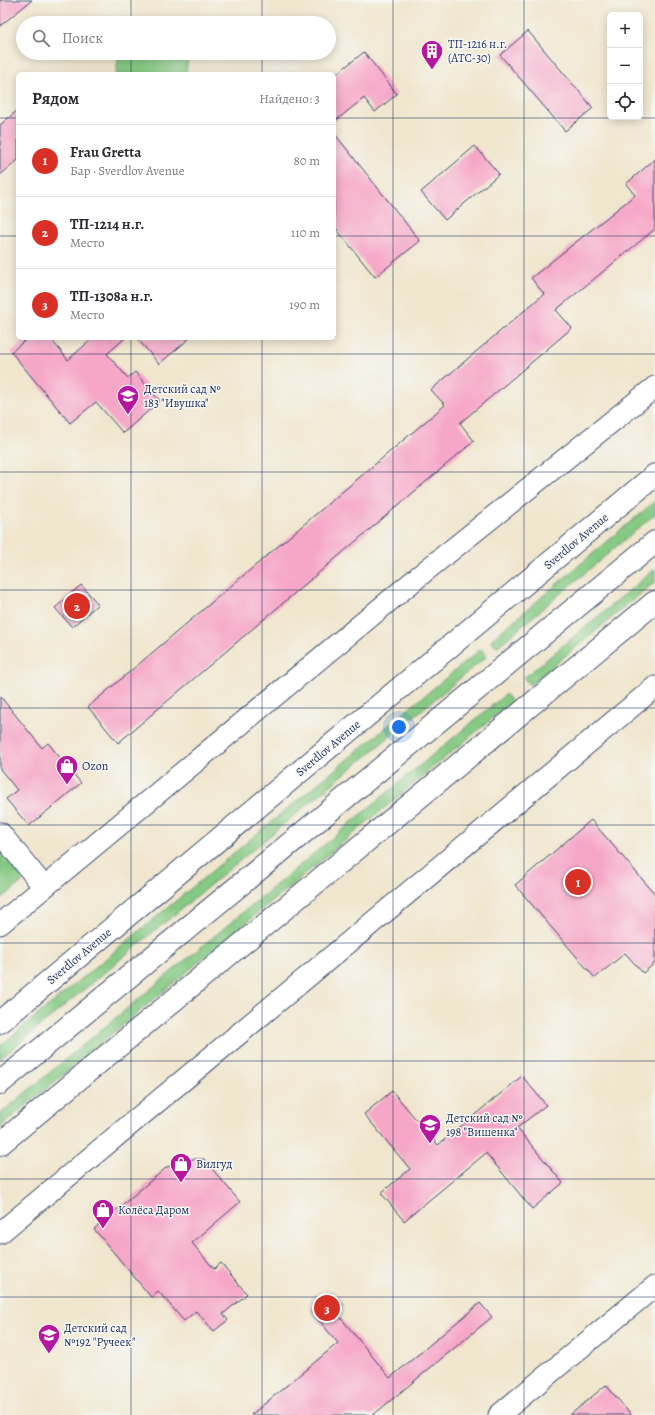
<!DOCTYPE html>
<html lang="ru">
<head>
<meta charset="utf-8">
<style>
  :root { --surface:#fff; --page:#f2f2f3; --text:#2b2b33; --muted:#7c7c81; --line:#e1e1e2; --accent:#d93025 }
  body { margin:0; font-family:Alegreya,serif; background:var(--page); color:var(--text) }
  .controls { position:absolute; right:12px; top:12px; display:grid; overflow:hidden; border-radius:6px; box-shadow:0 2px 10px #0003 }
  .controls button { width:36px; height:36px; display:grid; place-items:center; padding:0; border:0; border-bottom:1px solid var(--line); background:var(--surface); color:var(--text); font:20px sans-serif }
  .you { position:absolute; left:399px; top:727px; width:14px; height:14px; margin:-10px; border:3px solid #fff; border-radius:50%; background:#1a73e8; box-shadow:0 0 0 6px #1a73e833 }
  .badge { display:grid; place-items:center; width:26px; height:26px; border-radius:50%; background:var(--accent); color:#fff; font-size:13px; font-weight:700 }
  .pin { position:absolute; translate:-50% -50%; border:2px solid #fff; box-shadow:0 1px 4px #0006 }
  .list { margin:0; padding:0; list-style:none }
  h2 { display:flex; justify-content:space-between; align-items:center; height:52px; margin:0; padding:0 16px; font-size:17px }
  h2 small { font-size:13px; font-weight:400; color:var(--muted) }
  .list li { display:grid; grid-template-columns:26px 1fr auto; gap:12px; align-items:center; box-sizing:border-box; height:72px; padding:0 16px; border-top:1px solid var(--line) }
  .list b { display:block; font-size:15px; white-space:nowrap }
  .list p { margin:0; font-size:13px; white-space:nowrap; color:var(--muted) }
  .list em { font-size:13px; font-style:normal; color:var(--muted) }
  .icon { flex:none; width:22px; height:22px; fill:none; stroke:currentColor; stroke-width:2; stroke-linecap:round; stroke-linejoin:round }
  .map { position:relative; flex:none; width:655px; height:1415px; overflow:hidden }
  .search { position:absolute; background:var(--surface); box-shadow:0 2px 10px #0003; left:16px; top:16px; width:320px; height:44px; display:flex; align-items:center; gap:10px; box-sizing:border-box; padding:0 14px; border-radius:22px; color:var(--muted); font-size:15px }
  .panel { position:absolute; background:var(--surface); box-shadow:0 2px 10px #0003; left:16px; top:72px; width:320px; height:268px; border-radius:6px }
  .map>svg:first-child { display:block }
  .green { fill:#86ca83; stroke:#507c70 }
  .building { fill:#f6a7c8 }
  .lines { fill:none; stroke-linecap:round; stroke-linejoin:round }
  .minor-casing { stroke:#3b4a6f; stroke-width:23 }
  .secondary-casing { stroke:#3b4a6f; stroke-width:24 }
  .minor { stroke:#fff; stroke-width:21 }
  .secondary { stroke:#fff; stroke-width:22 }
  .grid { fill:none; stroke:#1b2f5e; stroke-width:1; stroke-opacity:0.55 }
  .labels { text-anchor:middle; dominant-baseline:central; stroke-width:3; stroke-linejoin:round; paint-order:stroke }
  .poi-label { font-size:12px; fill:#1b2f5e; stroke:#f6f6f2; text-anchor:start }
  .street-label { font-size:12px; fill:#1b2f5e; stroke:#f6f6f2 }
</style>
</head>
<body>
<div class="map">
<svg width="655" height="1415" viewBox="0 0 655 1415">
  <rect width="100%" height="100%" fill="#f6f6f2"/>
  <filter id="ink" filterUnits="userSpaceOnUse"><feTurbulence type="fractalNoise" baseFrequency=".025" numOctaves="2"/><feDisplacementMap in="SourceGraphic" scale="8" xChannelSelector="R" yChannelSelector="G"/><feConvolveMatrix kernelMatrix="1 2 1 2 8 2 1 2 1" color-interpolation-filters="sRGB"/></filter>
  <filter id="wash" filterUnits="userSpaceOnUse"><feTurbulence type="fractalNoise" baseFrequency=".012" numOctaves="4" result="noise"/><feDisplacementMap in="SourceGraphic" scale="16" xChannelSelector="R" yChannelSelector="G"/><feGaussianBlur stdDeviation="0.9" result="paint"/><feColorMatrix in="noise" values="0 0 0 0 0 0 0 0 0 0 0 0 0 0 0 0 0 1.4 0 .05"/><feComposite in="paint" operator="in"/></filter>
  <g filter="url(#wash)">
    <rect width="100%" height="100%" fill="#f0e6cd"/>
    <!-- green -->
    <path class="green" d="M 119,53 L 177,53 L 188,54 L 186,74 L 116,74 Z
      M 655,501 L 655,514 L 497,647 L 491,640 Z
      M 655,569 L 655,582 L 530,685 L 524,678 Z
      M 481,649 L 487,656 L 0,1059 L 0,1046 Z
      M 506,694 L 512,702 L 0,1127 L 0,1114 Z
      M 0,842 L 29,876 L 0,900 Z"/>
    <g id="blocks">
      <!-- building -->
      <path class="building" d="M 0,0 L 32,0 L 0,26 Z
        M 528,31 L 593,108 L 565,131 L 500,55 Z
        M 364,52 L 397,94 L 375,112 L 364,98 L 334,122 L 334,76 Z
        M 18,110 L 18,160 L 0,175 L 0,125 Z
        M 334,133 L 420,241 L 375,277 L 334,226 Z
        M 475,146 L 499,174 L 445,220 L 421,192 Z
        M 655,159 L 655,229 L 556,310 L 572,328 L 460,423 L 474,441 L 118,743 L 88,707 L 445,405 L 431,390 L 544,294 L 531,278 L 635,195 L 626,184 Z
        M 28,338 L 50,338 L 68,360 L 93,338 L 125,338 L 107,354 L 128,378 L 135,372 L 160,401 L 123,433 L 96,402 L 70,423 L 11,352 Z
        M 137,338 L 190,338 L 159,364 Z
        M 81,585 L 98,604 L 72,627 L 55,608 Z
        M 0,696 L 42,748 L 48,743 L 81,783 L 29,826 L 6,799 L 17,790 L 0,769 Z
        M 591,820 L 655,894 L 655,963 L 643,973 L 625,953 L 595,978 L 515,885 Z
        M 522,1076 L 546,1105 L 517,1128 L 563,1183 L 532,1209 L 486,1153 L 404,1221 L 381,1193 L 410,1169 L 364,1114 L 392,1091 L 438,1145 Z
        M 191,1159 L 204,1159 L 240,1202 L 192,1243 L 214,1269 L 221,1263 L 247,1294 L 223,1314 L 228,1320 L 214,1331 L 196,1311 L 184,1321 L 158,1291 L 151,1297 L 94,1229 L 167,1167 Z
        M 332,1293 L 343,1305 L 336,1312 L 390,1378 L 480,1303 L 492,1317 L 373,1415 L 251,1415 L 338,1343 L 311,1311 Z
        M 606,1385 L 631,1415 L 570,1415 Z"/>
    </g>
  </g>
  <g filter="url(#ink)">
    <use href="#blocks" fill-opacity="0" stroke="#3b4a6f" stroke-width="1"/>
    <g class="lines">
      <!-- minor casing -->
      <g class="minor-casing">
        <path id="minor" d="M 0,833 L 44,887
          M 0,924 L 424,572 L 655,387
          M 0,1233 L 655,687
          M 499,1415 L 655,1286"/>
      </g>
      <!-- secondary casing -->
      <g class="secondary-casing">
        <path id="secondary" d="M 0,1022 L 655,475
          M 0,1083 L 655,542
          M 0,1144 L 655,602"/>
      </g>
      <!-- minor -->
      <use href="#minor" class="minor"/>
      <!-- secondary -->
      <use href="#secondary" class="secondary"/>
    </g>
  </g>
  <!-- grid -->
  <path class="grid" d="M 131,0 L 131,23M 262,0 L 262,23M 393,0 L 393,1415M 524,0 L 524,1415M 131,53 L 131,74M 262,53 L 262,74M 0,118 L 18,118M 334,118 L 655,118M 0,236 L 18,236M 334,236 L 655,236M 131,338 L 131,1415M 262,338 L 262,1415M 0,354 L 655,354M 0,472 L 655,472M 0,590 L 655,590M 0,708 L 655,708M 0,825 L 655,825M 0,943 L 655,943M 0,1061 L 655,1061M 0,1179 L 655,1179M 0,1297 L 655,1297"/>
  <!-- icons -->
  <defs>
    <g id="building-pin" transform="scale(1.15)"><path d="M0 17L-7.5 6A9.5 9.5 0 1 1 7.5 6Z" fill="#b5179e" stroke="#f6f6f2"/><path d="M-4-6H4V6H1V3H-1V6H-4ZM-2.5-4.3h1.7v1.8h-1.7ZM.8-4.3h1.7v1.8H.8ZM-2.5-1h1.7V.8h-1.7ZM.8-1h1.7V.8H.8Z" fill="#fff"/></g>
    <g id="school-pin" transform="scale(1.15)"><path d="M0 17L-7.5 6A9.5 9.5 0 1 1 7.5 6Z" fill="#b5179e" stroke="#f6f6f2"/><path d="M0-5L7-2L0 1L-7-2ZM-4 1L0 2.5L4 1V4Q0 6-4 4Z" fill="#fff"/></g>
    <g id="shop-pin" transform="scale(1.15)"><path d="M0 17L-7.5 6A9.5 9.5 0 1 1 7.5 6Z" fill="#b5179e" stroke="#f6f6f2"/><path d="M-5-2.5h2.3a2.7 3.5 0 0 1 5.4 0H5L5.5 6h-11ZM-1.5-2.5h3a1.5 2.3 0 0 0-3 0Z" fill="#fff"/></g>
  </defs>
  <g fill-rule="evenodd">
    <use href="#building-pin" x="432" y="51"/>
    <use href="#school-pin" x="128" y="396"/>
    <use href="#shop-pin" x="67" y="766"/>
    <use href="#school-pin" x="430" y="1125"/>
    <use href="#shop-pin" x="181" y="1164"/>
    <use href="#shop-pin" x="103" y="1210"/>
    <use href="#school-pin" x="49" y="1335"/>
  </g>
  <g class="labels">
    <!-- poi labels -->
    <g class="poi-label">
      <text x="448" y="44">ТП-1216 н.г.<tspan x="448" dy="14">(АТС-30)</tspan></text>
      <text x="144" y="389">Детский сад №<tspan x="144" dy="14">183 "Ивушка"</tspan></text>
      <text x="82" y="766">Ozon</text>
      <text x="446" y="1118">Детский сад №<tspan x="446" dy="14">198 "Вишенка"</tspan></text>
      <text x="196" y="1164">Вилгуд</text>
      <text x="118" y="1210">Колёса Даром</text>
      <text x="64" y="1328">Детский сад<tspan x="64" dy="14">№192 "Ручеек"</tspan></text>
    </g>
    <!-- street labels -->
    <g class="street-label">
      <text transform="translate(576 541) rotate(-40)">Sverdlov Avenue</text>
      <text transform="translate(328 748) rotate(-40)">Sverdlov Avenue</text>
      <text transform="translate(79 956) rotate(-40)">Sverdlov Avenue</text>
    </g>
  </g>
</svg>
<div class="controls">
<button>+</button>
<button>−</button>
<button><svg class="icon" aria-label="locate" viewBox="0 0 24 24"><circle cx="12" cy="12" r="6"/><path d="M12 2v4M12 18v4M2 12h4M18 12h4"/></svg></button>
</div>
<div class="you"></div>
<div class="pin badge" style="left:578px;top:882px">1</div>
<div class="pin badge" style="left:77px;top:606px">2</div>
<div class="pin badge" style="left:327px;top:1308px">3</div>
<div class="search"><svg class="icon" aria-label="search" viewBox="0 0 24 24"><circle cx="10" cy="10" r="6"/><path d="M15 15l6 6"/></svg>Поиск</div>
<section class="panel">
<h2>Рядом<small>Найдено: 3</small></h2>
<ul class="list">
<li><span class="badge">1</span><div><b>Frau Gretta</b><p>Бар · Sverdlov Avenue</p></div><em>80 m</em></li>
<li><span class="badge">2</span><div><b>ТП-1214 н.г.</b><p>Место</p></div><em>110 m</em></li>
<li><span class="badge">3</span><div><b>ТП-1308а н.г.</b><p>Место</p></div><em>190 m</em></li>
</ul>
</section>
</div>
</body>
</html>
